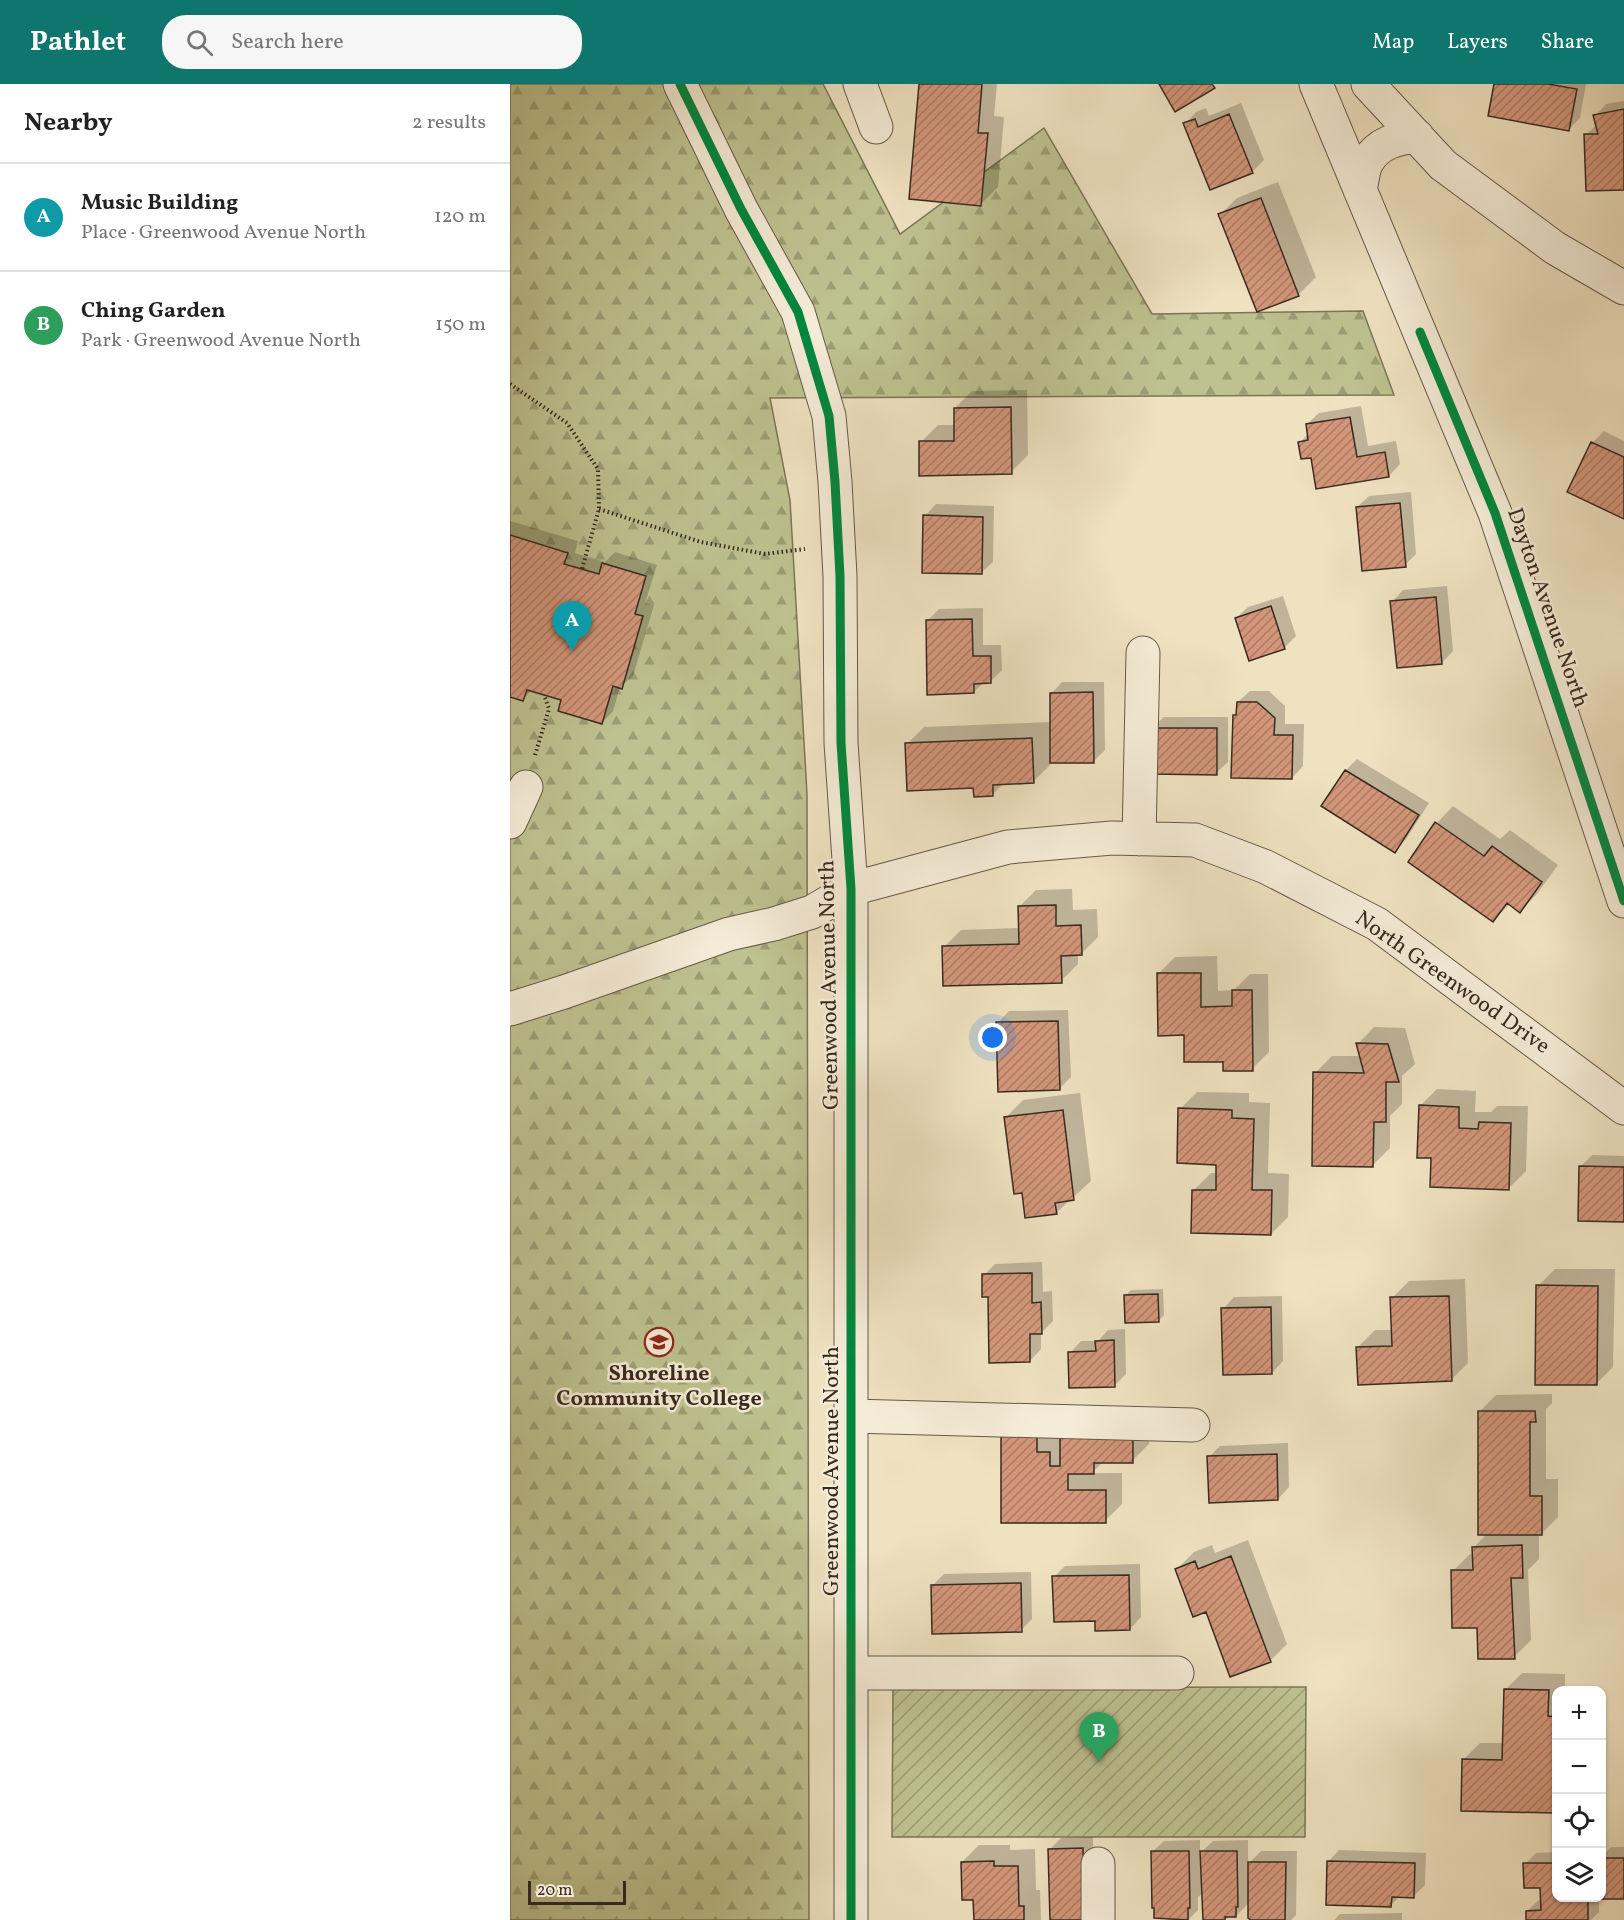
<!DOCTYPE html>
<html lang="en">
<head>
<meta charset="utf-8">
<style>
  :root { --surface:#fff; --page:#f6f6f6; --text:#222; --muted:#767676; --line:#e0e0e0; --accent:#0f766e }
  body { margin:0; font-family:Vollkorn,serif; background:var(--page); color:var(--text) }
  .controls { position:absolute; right:18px; bottom:18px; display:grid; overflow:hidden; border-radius:12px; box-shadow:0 2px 4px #0004 }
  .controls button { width:54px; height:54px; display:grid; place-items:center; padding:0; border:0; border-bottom:2px solid var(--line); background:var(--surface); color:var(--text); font:30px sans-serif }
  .scale { position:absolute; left:18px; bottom:15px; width:98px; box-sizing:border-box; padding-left:6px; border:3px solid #382a1f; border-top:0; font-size:16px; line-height:21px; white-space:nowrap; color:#382a1f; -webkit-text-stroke:4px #f5ecd7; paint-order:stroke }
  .you { position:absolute; left:483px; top:954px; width:21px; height:21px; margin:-15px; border:4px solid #fff; border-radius:50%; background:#1a73e8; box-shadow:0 0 0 9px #1a73e833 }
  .badge { display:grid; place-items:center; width:39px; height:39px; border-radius:50%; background:var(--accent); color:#fff; font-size:20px; font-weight:700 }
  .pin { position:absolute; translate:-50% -50px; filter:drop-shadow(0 2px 3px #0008) }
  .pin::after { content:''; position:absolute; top:32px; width:21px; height:18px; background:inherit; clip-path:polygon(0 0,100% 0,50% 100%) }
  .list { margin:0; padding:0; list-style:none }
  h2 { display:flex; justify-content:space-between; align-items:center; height:78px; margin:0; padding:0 24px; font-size:26px }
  h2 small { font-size:20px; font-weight:400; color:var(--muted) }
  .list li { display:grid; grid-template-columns:39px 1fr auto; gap:18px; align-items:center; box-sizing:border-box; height:108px; padding:0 24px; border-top:2px solid var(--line) }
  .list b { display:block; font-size:22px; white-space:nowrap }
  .list p { margin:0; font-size:20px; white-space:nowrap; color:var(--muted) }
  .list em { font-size:20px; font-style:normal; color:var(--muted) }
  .icon { flex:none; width:33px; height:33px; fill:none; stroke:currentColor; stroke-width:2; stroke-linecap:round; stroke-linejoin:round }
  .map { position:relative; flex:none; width:1114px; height:1836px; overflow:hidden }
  header { display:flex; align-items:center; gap:36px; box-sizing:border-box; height:84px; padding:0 30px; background:var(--accent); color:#fff }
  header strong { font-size:28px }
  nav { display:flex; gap:33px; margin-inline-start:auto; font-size:21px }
  .search { width:420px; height:54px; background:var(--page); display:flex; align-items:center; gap:15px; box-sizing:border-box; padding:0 21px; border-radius:24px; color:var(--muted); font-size:22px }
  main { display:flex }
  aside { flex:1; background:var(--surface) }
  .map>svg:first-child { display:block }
  .forest { fill:url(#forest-firs); stroke:#7b7658; stroke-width:1.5 }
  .garden { fill:url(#garden-furrows); stroke:#7b7658; stroke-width:1.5 }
  .shadow { fill:#0003 }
  .building { fill:url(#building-hatch); stroke:#382a1f; stroke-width:1.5 }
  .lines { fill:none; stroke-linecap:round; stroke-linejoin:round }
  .minor-casing { stroke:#665848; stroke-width:35 }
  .path { stroke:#382a1f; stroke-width:4; stroke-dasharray:1.5 3; stroke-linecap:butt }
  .minor { stroke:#f5ecd7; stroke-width:33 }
  .cycleway-casing { stroke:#f5ecd7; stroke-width:13 }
  .cycleway { stroke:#00873e; stroke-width:9 }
  .labels { text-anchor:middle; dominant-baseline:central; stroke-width:5; stroke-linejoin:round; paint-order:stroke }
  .street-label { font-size:22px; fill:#382a1f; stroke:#f5ecd7 }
  .poi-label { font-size:22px; font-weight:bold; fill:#382a1f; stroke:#f5ecd7 }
</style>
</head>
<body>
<header>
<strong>Pathlet</strong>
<div class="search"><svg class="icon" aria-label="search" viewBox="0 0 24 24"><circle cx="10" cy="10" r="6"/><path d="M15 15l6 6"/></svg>Search here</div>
<nav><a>Map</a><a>Layers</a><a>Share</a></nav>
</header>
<main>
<aside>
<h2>Nearby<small>2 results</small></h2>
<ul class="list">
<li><span class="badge" style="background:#0f9aa8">A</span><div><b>Music Building</b><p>Place · Greenwood Avenue North</p></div><em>120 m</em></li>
<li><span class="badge" style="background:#2e9e5b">B</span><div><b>Ching Garden</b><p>Park · Greenwood Avenue North</p></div><em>150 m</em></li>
</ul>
</aside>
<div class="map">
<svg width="1114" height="1836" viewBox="0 0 1114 1836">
  <defs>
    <pattern id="forest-firs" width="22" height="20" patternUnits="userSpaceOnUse" patternTransform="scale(1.5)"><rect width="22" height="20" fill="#bec290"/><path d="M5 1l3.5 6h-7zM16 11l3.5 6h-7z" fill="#9b9e75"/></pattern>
    <pattern id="garden-furrows" width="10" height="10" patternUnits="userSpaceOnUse" patternTransform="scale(1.5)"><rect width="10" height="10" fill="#bec290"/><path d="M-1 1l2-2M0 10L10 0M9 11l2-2" fill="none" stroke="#9b9e75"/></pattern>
    <pattern id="building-hatch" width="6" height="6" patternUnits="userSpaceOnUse" patternTransform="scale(1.5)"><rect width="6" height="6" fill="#d3967a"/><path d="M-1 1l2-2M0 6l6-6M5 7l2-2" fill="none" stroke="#ac7b63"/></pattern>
  </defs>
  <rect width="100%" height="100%" fill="#efe2c1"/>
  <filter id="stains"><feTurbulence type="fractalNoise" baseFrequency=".00333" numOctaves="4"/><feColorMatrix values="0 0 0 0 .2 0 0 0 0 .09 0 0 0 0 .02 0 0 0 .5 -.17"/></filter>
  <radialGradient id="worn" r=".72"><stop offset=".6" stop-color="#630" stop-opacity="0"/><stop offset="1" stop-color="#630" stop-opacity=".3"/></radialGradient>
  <!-- forest -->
  <path class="forest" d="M 0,0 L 313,0 L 390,150 L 534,44 L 642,230 L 853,227 L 884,311 L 260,314 L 280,416 L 297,710 L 299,1836 L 0,1836 Z"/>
  <!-- garden -->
  <path class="garden" d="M 796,1603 L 795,1753 L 382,1753 L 383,1604 Z"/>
  <!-- shadow -->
  <path class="shadow" d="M 411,0 L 487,0 L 484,32 L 494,33 L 488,103 L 471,120 Z
    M 986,0 L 1076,0 L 1070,34 L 1059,45 Z
    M 1114,17 L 1114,105 L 1077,106 L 1076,51 L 1087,40 L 1085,32 L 1096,20 Z
    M 731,19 L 754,76 L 742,88 L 701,104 L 675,40 L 686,28 L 696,24 L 699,32 Z
    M 768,98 L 806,193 L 789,210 L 748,226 L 710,131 L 727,114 Z
    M 517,306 L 518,371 L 501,388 L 411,358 L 428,341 L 445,341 L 445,324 L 462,307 Z
    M 851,322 L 858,362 L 886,357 L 890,380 L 879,392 L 802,372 L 790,358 L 799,349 L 797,340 L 809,329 Z
    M 1094,347 L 1114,357 L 1114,433 L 1059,408 L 1082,359 Z
    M 901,408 L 906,470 L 895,481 L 847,423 L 859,412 Z
    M 426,420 L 484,422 L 483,478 L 471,489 L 415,432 Z
    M 0,437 L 68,457 L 65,469 L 95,478 L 105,468 L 147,481 L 135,519 L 144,521 L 123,592 L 110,603 L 103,627 L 92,639 L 53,615 L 22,606 L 13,615 L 0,612 Z
    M 937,502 L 943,567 L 932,579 L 882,518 L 893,506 Z
    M 773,512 L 786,552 L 774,564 L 726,534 L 738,523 Z
    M 473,524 L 473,561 L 491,561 L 492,586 L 480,598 L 474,598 L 464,608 L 417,537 L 429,525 Z
    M 552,598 L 594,598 L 595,666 L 583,678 L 540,678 L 540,681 L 523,698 L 494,699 L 483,710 L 397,660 L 414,643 L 541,638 L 541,610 Z
    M 740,607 L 759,607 L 775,622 L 775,640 L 794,640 L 793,682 L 782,694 L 724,631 L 728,628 L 728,618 Z
    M 654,633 L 718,633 L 718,678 L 706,689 L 642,644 Z
    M 847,675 L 919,719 L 896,755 L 885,767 L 814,722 L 836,686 Z
    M 943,722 L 990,755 L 1000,746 L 1048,781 L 1027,810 L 1010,827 L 1000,820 L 983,836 L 927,739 Z
    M 562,805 L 563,826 L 587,825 L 588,853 L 571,870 L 568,870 L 568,880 L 551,897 L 434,863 L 451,846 L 510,844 L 509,823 L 526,806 Z
    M 707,872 L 708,907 L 724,906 L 740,890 L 758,890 L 759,968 L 742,985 L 714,976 L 675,950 L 648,890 L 665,873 Z
    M 558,926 L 561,993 L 549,1005 L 488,939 L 499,927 Z
    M 864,943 L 895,944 L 905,980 L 892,992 L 892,1020 L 880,1032 L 880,1064 L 863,1081 L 805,989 L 822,972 L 851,972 L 848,960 Z
    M 927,1005 L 966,1007 L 965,1028 L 981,1028 L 987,1022 L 1018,1022 L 1016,1087 L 999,1104 L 923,1073 L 910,1022 Z
    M 687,1008 L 739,1009 L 739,1018 L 760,1019 L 758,1089 L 779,1090 L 778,1133 L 761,1150 L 684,1106 L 701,1089 L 708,1089 L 708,1079 L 670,1025 Z
    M 570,1009 L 581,1097 L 546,1129 L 513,1107 L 496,1033 L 513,1016 Z
    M 1082,1071 L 1114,1072 L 1114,1137 L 1069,1135 L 1071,1082 Z
    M 532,1178 L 533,1208 L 542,1207 L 543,1237 L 531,1249 L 531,1265 L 520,1277 L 474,1191 L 485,1180 Z
    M 1045,1185 L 1105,1185 L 1103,1283 L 1086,1300 L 1028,1202 Z
    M 955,1195 L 958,1279 L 941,1296 L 848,1263 L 865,1246 L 883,1246 L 882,1214 L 899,1197 Z
    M 653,1205 L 654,1231 L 648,1237 L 615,1212 L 621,1206 Z
    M 772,1212 L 773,1277 L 762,1289 L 713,1225 L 724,1213 Z
    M 615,1245 L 616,1290 L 605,1301 L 560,1269 L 571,1257 L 588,1257 L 598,1246 Z
    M 1042,1310 L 1042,1319 L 1036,1325 L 1036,1395 L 1048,1395 L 1048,1433 L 1031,1450 L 1029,1450 L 1029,1475 L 1018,1486 L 1021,1556 L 1004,1573 L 968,1542 L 943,1487 L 960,1470 L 964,1470 L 964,1463 L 977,1450 L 969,1328 L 986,1311 Z
    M 639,1326 L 639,1360 L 622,1377 L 594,1377 L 582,1389 L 612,1389 L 612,1420 L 595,1437 L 492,1437 L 492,1341 Z
    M 778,1359 L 779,1403 L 768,1415 L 699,1373 L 710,1362 Z
    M 738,1456 L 777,1560 L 760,1577 L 697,1526 L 667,1485 L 684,1468 L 702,1461 L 705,1469 Z
    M 630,1480 L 631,1533 L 620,1545 L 586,1535 L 544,1493 L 555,1482 Z
    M 521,1488 L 522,1535 L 511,1546 L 423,1501 L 434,1490 Z
    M 1012,1589 L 1055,1590 L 1055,1606 L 1046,1606 L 1046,1726 L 1044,1728 L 953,1676 L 970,1659 L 994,1659 L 995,1606 Z
    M 583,1753 L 585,1836 L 541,1836 L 540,1765 L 551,1754 Z
    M 690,1756 L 690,1769 L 703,1757 L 738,1756 L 738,1780 L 751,1767 L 787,1767 L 786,1831 L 781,1836 L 743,1836 L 740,1818 L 726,1832 L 720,1832 L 715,1836 L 694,1836 L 693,1809 L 688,1813 L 688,1826 L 678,1836 L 657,1836 L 642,1768 L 654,1757 Z
    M 469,1761 L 500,1761 L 500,1766 L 525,1765 L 526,1806 L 530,1806 L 531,1836 L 465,1836 L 465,1814 L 452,1778 Z
    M 1101,1763 L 1114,1763 L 1114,1814 L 1092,1813 L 1092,1773 Z
    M 829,1766 L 916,1769 L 915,1801 L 904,1812 L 890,1812 L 881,1821 L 818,1778 Z
    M 1046,1768 L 1046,1814 L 1089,1814 L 1089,1828 L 1081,1836 L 1017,1836 L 1017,1827 L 1029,1816 L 1032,1816 L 1032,1802 L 1015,1780 L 1026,1769 Z
    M 892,1829 L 892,1836 L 824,1836 L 830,1830 Z"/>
  <!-- building -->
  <path class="building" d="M 409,0 L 472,0 L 468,49 L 478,49 L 471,122 L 399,115 Z
    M 649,0 L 702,0 L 705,4 L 665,28 Z
    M 984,0 L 1038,0 L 1067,5 L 1059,47 L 978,32 Z
    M 1114,25 L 1114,106 L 1076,107 L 1074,50 L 1088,50 L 1083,31 Z
    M 719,30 L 743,89 L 700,106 L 673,39 L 685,35 L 688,43 Z
    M 751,114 L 789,212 L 747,228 L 708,130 Z
    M 501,323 L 502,390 L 409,392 L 409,357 L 444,357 L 444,324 Z
    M 840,333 L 847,373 L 875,368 L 879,393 L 806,405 L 801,374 L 791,375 L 788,358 L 798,356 L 796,340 Z
    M 1081,358 L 1114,373 L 1114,435 L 1057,408 Z
    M 890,419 L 896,483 L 852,487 L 846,423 Z
    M 413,431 L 473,433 L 472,490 L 412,489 Z
    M 0,451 L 58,469 L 54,480 L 89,490 L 92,479 L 136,492 L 125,530 L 133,532 L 112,605 L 103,602 L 92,640 L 48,627 L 51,616 L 17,606 L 13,617 L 0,613 Z
    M 926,513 L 932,580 L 887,584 L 880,517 Z
    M 761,522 L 775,565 L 739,577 L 725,534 Z
    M 462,535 L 463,572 L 481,572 L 481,599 L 464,600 L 464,609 L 417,611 L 416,536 Z
    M 583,608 L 584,679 L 540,679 L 540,609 Z
    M 727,618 L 747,618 L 765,634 L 764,651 L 783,651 L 782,695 L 721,694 L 723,631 L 726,631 Z
    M 641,644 L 707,644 L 707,691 L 641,690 Z
    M 522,654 L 524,699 L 483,701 L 483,712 L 464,713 L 463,704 L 397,707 L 395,659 Z
    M 835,686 L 909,731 L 885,769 L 811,722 Z
    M 925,738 L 974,772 L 982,762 L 1032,798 L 1010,829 L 997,819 L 983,838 L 898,778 Z
    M 546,821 L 546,842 L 571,841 L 572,871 L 551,872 L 552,899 L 433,902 L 432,862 L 509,860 L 508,822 Z
    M 647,889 L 691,889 L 691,923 L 722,922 L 722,906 L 742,906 L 743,987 L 713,987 L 713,978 L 674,978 L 674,951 L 648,952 Z
    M 548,937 L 550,1006 L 488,1008 L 486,938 Z
    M 846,959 L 878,960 L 889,998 L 876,998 L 876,1038 L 864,1038 L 863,1083 L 802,1082 L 803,988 L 854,989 Z
    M 909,1021 L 949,1023 L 949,1044 L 968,1045 L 969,1038 L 1001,1039 L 999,1106 L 920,1103 L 921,1074 L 907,1074 Z
    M 668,1024 L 722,1026 L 722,1034 L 744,1035 L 742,1106 L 762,1106 L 761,1151 L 681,1149 L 682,1106 L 706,1106 L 706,1081 L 667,1079 Z
    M 553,1026 L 564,1116 L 545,1119 L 547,1130 L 515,1134 L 512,1109 L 504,1110 L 494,1033 Z
    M 1069,1082 L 1114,1083 L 1114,1138 L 1068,1137 Z
    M 522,1189 L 522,1219 L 531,1218 L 532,1250 L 520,1250 L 520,1278 L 479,1279 L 478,1213 L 472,1213 L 472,1190 Z
    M 1026,1201 L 1088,1202 L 1087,1301 L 1025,1301 Z
    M 648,1210 L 649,1238 L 615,1239 L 614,1211 Z
    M 939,1212 L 942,1297 L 848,1301 L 846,1263 L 882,1262 L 880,1213 Z
    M 761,1223 L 762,1290 L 713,1291 L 711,1224 Z
    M 604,1256 L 605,1303 L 559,1304 L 558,1268 L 586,1267 L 585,1257 Z
    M 968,1327 L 1025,1327 L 1026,1338 L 1020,1338 L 1020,1412 L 1032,1412 L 1032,1451 L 968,1451 Z
    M 491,1341 L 527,1341 L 527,1368 L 540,1368 L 540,1382 L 550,1382 L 550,1342 L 623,1342 L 623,1379 L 584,1379 L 584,1390 L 558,1390 L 558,1406 L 596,1406 L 596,1439 L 491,1439 Z
    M 767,1370 L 768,1416 L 699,1419 L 697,1372 Z
    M 1012,1461 L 1013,1494 L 1001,1494 L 1005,1575 L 968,1575 L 967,1544 L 942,1544 L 941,1486 L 963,1486 L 962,1463 Z
    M 721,1472 L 761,1578 L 720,1593 L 696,1528 L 683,1533 L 665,1485 L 685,1477 L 688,1485 Z
    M 619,1491 L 620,1546 L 585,1547 L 585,1537 L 544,1538 L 542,1492 Z
    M 511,1499 L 512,1548 L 422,1550 L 421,1501 Z
    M 994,1605 L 1039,1606 L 1038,1632 L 1046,1633 L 1045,1729 L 951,1727 L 952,1675 L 992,1676 Z
    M 573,1764 L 574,1836 L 540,1836 L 538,1765 Z
    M 641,1767 L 679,1767 L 680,1824 L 678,1824 L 678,1836 L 644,1834 L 644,1824 L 642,1824 Z
    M 690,1767 L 727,1767 L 728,1823 L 726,1823 L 726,1833 L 715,1833 L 715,1836 L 693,1836 Z
    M 1092,1774 L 1114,1774 L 1114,1815 L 1088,1815 L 1092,1814 Z
    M 484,1777 L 484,1782 L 508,1782 L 509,1822 L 514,1822 L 514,1836 L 464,1836 L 463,1816 L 452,1816 L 451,1778 Z
    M 817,1777 L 905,1779 L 904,1814 L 882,1813 L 881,1823 L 816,1821 Z
    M 738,1778 L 776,1778 L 775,1836 L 741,1836 L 738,1834 Z
    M 1013,1779 L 1046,1779 L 1046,1814 L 1078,1814 L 1078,1836 L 1016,1836 L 1016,1827 L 1031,1826 L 1030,1804 L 1014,1804 Z"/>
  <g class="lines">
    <!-- minor casing -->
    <g class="minor-casing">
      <path id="minor" d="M 170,0 L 231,125 L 288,228 L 319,332 L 325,398 L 330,492 L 331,659 L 341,805 L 341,1836
        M 350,0 L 366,43
        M 806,0 L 985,429 L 1114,817
        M 858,0 L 933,81 L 1045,164 L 1114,204
        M 850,106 C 852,98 853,85 857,78 C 868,59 887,54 907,52
        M 0,738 L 16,703
        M 629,755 L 633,569
        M 0,925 L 54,908 L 219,850 L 264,840 L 302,828 L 341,805 L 498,763 L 602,754 L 685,756 L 756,783 L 867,840 L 1114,1024
        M 341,1332 L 683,1341
        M 341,1589 L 667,1589
        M 588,1780 L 588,1836"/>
    </g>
    <!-- path -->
    <path class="path" d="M 0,300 L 57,339 L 88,385 L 89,425 L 72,485
      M 89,425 L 191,458 L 255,470 L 295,465
      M 25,671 L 39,625 L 34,611"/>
    <!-- minor -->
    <use href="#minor" class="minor"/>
    <!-- cycleway casing -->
    <g class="cycleway-casing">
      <path id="cycleway" d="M 170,0 L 231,125 L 288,228 L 319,332 L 325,398 L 330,492 L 331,659 L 341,805 L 341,1836
        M 910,248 L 985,429 L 1114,817"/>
    </g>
    <!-- cycleway -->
    <use href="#cycleway" class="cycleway"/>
  </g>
  <!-- icons -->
  <defs>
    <g id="university-ring" transform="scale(1.5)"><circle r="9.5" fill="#f5ecd7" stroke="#8f2418" stroke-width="1.5"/><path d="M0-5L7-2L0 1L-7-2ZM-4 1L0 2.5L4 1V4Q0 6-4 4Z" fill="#8f2418"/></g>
  </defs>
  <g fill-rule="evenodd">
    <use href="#university-ring" x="149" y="1258"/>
  </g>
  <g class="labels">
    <!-- street labels -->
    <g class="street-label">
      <text transform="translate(1037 524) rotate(71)">Dayton Avenue North</text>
      <text transform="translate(942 899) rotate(35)">North Greenwood Drive</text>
      <text transform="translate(320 901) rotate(-91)">Greenwood Avenue North</text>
      <text transform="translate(322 1387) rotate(-90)">Greenwood Avenue North</text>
    </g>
    <!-- poi labels -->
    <g class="poi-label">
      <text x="149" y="1290">Shoreline<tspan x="149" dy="25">Community College</tspan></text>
    </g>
  </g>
  <rect width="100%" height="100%" filter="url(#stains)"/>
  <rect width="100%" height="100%" fill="url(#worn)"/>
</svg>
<div class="controls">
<button>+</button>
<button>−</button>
<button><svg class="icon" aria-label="locate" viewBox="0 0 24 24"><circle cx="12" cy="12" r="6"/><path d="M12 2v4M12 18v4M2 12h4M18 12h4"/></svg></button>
<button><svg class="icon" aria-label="layers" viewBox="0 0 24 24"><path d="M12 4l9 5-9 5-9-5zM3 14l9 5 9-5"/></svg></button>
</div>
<div class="scale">20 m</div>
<div class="you"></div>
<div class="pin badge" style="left:62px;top:567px;background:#0f9aa8">A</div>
<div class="pin badge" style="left:589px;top:1678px;background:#2e9e5b">B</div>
</div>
</main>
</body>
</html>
